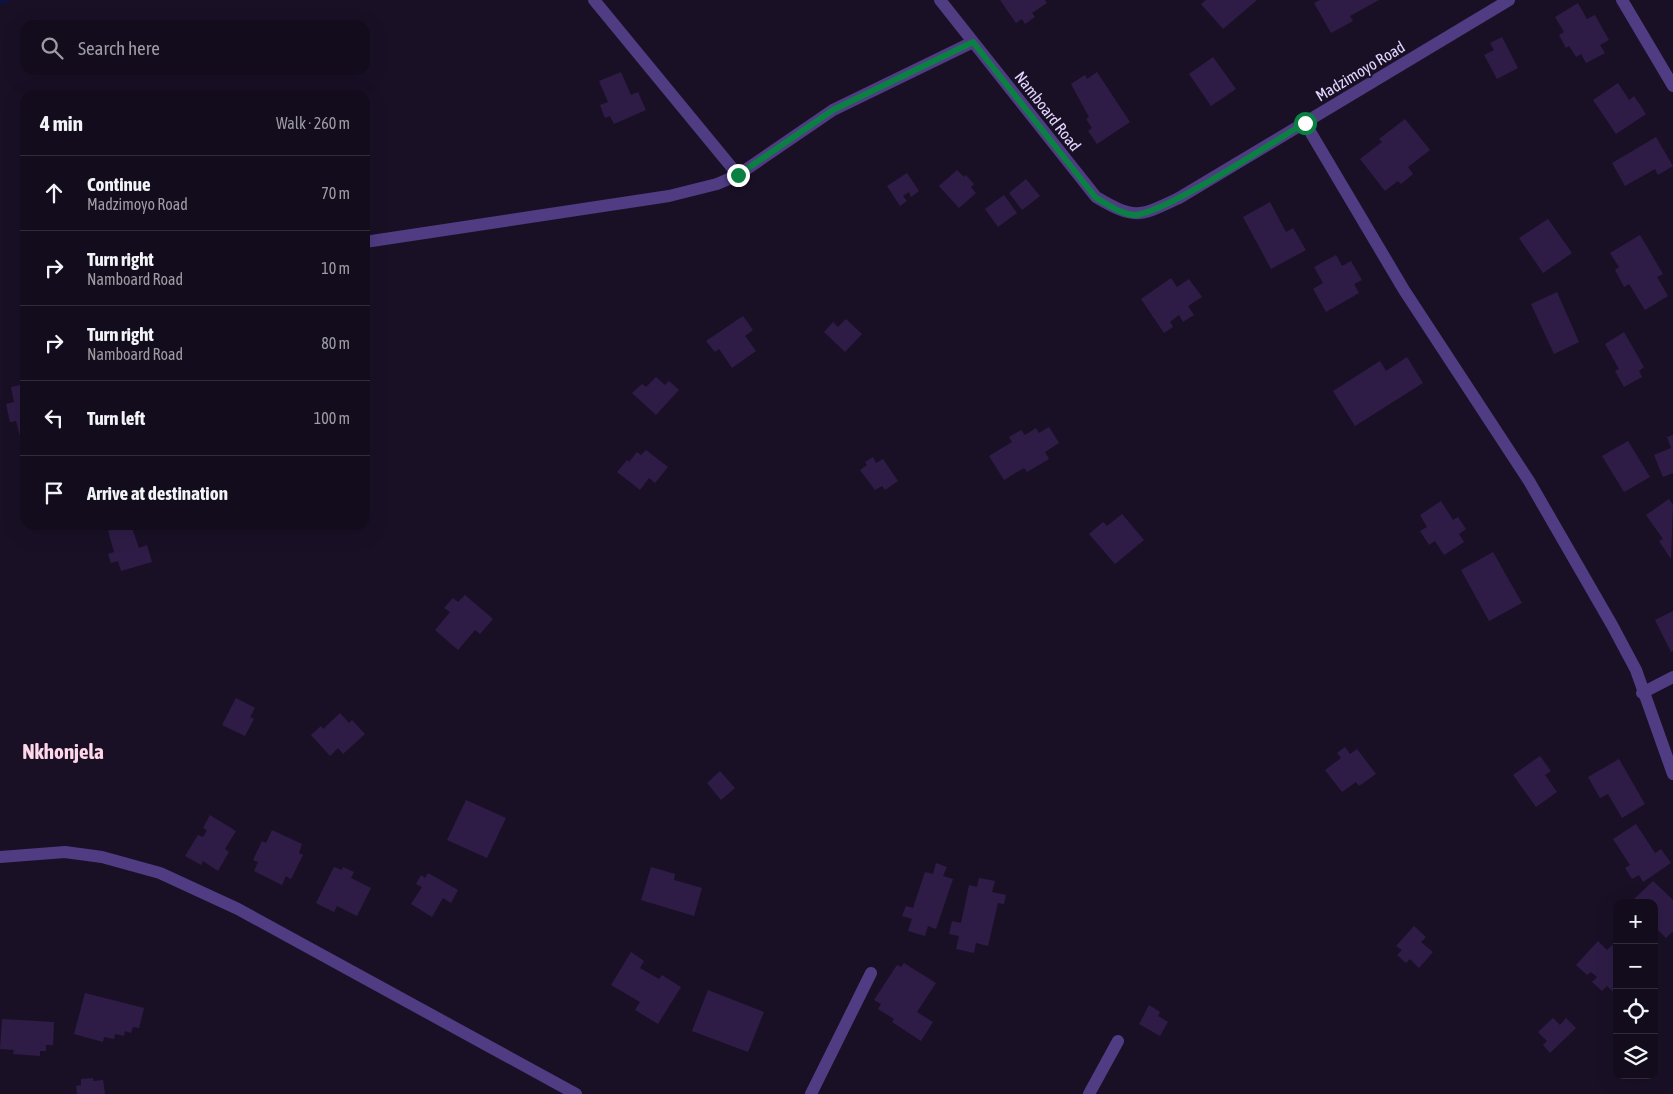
<!DOCTYPE html>
<html lang="en">
<head>
<meta charset="utf-8">
<style>
  :root { --surface:#130c1c; --page:#201a29; --text:#f1f3f6; --muted:#9d9ba3; --line:#322c3b }
  body { margin:0; font-family:"Asap Condensed",sans-serif; background:var(--page); color:var(--text) }
  .controls { position:absolute; right:15px; bottom:15px; display:grid; overflow:hidden; border-radius:10px; box-shadow:0 5px 20px #0002 }
  .controls button { width:45px; height:45px; display:grid; place-items:center; padding:0; border:0; border-bottom:1px solid var(--line); background:var(--surface); color:var(--text); font:25px sans-serif }
  .stop { position:absolute; width:15px; height:15px; margin:-11px; border:4px solid #0b8043; border-radius:50%; background:#fff }
  .stop.end { background:#0b8043; border-color:#fff; box-shadow:0 1px 5px #0008 }
  .list { margin:0; padding:0; list-style:none }
  h2 { display:flex; justify-content:space-between; align-items:center; height:65px; margin:0; padding:0 20px; font-size:21px }
  h2 small { font-size:16px; font-weight:400; color:var(--muted) }
  .list li { display:grid; grid-template-columns:32px 1fr auto; gap:15px; align-items:center; box-sizing:border-box; height:75px; padding:0 20px; border-top:1px solid var(--line) }
  .list b { display:block; font-size:19px; white-space:nowrap }
  .list p { margin:0; font-size:16px; white-space:nowrap; color:var(--muted) }
  .list em { font-size:16px; font-style:normal; color:var(--muted) }
  .icon { flex:none; width:28px; height:28px; fill:none; stroke:currentColor; stroke-width:2; stroke-linecap:round; stroke-linejoin:round }
  .map { position:relative; flex:none; width:1673px; height:1094px; overflow:hidden }
  .search { position:absolute; background:var(--surface); box-shadow:0 5px 20px #0002; left:20px; top:20px; width:350px; height:55px; display:flex; align-items:center; gap:12px; box-sizing:border-box; padding:0 18px; border-radius:15px; color:var(--muted); font-size:19px }
  .panel { position:absolute; background:var(--surface); box-shadow:0 5px 20px #0002; left:20px; top:90px; width:350px; height:440px; border-radius:15px }
  .map>svg:first-child { display:block }
  .lines { fill:none; stroke-linecap:round; stroke-linejoin:round }
  .stream { stroke:#0c1343; stroke-width:5.5 }
  .building { fill:#2e1c46 }
  .minor { stroke:#4f3c83; stroke-width:12 }
  .route { stroke:#0b8043; stroke-width:6 }
  .labels { text-anchor:middle; dominant-baseline:central; stroke-width:4; stroke-linejoin:round; paint-order:stroke }
  .street-label { font-size:16px; fill:#e3d6fe; stroke:#191026 }
  .district-label { font-size:21px; font-weight:bold; fill:#fed8e8; stroke:#191026 }
</style>
</head>
<body>
<div class="map">
<svg width="1673" height="1094" viewBox="0 0 1673 1094">
  <rect width="100%" height="100%" fill="#191026"/>
  <g class="lines">
    <!-- stream -->
    <path class="stream" d="M 0,1 L 7,0"/>
  </g>
  <!-- building -->
  <path class="building" d="M 1000,0 L 1045,0 L 1047,3 L 1032,13 L 1035,17 L 1025,24 L 1022,19 L 1016,23 Z
    M 1206,0 L 1257,0 L 1223,29 L 1201,4 Z
    M 1320,0 L 1379,0 L 1350,16 L 1353,21 L 1331,33 L 1314,3 Z
    M 1578,3 L 1587,19 L 1595,15 L 1609,40 L 1600,45 L 1605,53 L 1586,63 L 1581,54 L 1576,57 L 1569,46 L 1566,48 L 1559,35 L 1564,32 L 1555,17 Z
    M 1502,37 L 1518,68 L 1497,79 L 1484,55 L 1494,50 L 1490,43 Z
    M 1213,57 L 1236,89 L 1211,106 L 1189,74 Z
    M 621,72 L 631,95 L 638,92 L 646,110 L 614,124 L 610,116 L 605,118 L 600,105 L 608,102 L 599,81 Z
    M 1097,72 L 1130,122 L 1097,144 L 1088,131 L 1092,128 L 1086,119 L 1089,117 L 1071,84 L 1085,75 L 1087,79 Z
    M 1618,83 L 1629,100 L 1634,96 L 1646,114 L 1616,134 L 1593,100 Z
    M 1405,119 L 1430,150 L 1408,167 L 1413,174 L 1401,184 L 1398,181 L 1385,191 L 1360,159 L 1382,142 L 1379,139 Z
    M 1656,137 L 1673,166 L 1658,175 L 1655,169 L 1625,186 L 1612,163 Z
    M 957,170 L 964,177 L 966,175 L 974,184 L 971,187 L 976,193 L 959,208 L 939,186 Z
    M 907,173 L 919,191 L 911,197 L 909,192 L 903,196 L 907,201 L 900,206 L 887,186 Z
    M 1026,179 L 1040,196 L 1022,210 L 1009,193 Z
    M 1004,195 L 1017,213 L 998,227 L 985,209 Z
    M 1270,202 L 1286,232 L 1293,228 L 1306,250 L 1271,269 L 1243,217 Z
    M 1548,219 L 1572,253 L 1543,273 L 1519,238 Z
    M 1640,235 L 1663,274 L 1657,277 L 1668,296 L 1645,310 L 1629,284 L 1624,287 L 1615,270 L 1619,267 L 1610,253 Z
    M 1336,255 L 1342,266 L 1351,261 L 1362,280 L 1354,284 L 1359,293 L 1326,312 L 1313,289 L 1323,283 L 1314,267 Z
    M 1171,278 L 1177,287 L 1189,279 L 1202,297 L 1188,306 L 1194,315 L 1183,322 L 1179,315 L 1170,322 L 1173,327 L 1164,333 L 1141,299 Z
    M 1557,292 L 1579,342 L 1554,354 L 1531,304 Z
    M 743,316 L 753,330 L 745,336 L 756,351 L 732,368 L 719,349 L 715,352 L 706,341 Z
    M 846,319 L 862,334 L 845,352 L 824,332 L 833,322 L 838,327 Z
    M 1624,332 L 1644,367 L 1639,371 L 1642,377 L 1624,387 L 1615,371 L 1619,369 L 1605,344 Z
    M 1407,357 L 1423,383 L 1355,426 L 1333,391 L 1380,361 L 1386,371 Z
    M 656,377 L 665,385 L 669,381 L 679,390 L 656,415 L 632,393 L 642,384 L 646,387 Z
    M 25,384 L 25,434 L 20,436 L 16,421 L 10,422 L 6,404 L 14,402 L 11,387 Z
    M 1049,427 L 1059,443 L 1045,452 L 1049,459 L 1027,472 L 1024,468 L 1004,480 L 989,456 L 1012,442 L 1009,437 L 1021,430 L 1025,435 L 1036,428 L 1039,433 Z
    M 1673,435 L 1673,473 L 1663,477 L 1654,455 L 1671,448 L 1667,437 Z
    M 1628,441 L 1650,477 L 1624,492 L 1602,456 Z
    M 646,450 L 668,467 L 655,483 L 649,478 L 640,490 L 617,472 L 627,460 L 629,462 L 637,452 L 641,455 Z
    M 873,457 L 876,463 L 883,459 L 898,481 L 885,490 L 882,486 L 875,490 L 860,470 L 867,465 L 865,462 Z
    M 1669,499 L 1673,505 L 1671,559 L 1659,541 L 1663,539 L 1646,515 Z
    M 1441,501 L 1453,520 L 1458,517 L 1466,529 L 1459,534 L 1464,542 L 1444,555 L 1435,541 L 1429,545 L 1420,531 L 1427,527 L 1420,515 Z
    M 1122,514 L 1144,540 L 1115,564 L 1089,534 L 1103,522 L 1107,526 Z
    M 126,525 L 131,525 L 139,548 L 147,545 L 152,562 L 121,571 L 118,561 L 111,563 L 108,554 L 114,552 L 108,531 Z
    M 1493,552 L 1522,603 L 1489,621 L 1461,570 Z
    M 465,595 L 493,619 L 480,634 L 475,630 L 458,650 L 435,630 L 450,612 L 444,608 L 453,598 L 458,602 Z
    M 1673,611 L 1673,651 L 1671,652 L 1655,620 Z
    M 236,698 L 255,708 L 250,717 L 254,719 L 245,736 L 222,725 Z
    M 340,713 L 349,723 L 352,720 L 365,734 L 343,754 L 338,748 L 330,756 L 311,735 L 321,726 L 323,729 Z
    M 1345,747 L 1350,754 L 1357,749 L 1376,774 L 1359,786 L 1356,782 L 1342,792 L 1325,770 L 1341,758 L 1337,753 Z
    M 1540,756 L 1551,771 L 1545,775 L 1557,792 L 1536,807 L 1513,775 Z
    M 1619,759 L 1645,804 L 1622,818 L 1608,794 L 1600,798 L 1588,777 Z
    M 720,771 L 735,788 L 721,800 L 707,783 Z
    M 466,800 L 506,818 L 487,858 L 447,840 Z
    M 210,815 L 236,831 L 225,849 L 229,852 L 218,871 L 203,861 L 201,865 L 185,856 L 198,835 L 203,837 L 207,830 L 203,828 Z
    M 1636,824 L 1655,853 L 1661,849 L 1671,863 L 1643,882 L 1639,875 L 1632,879 L 1625,868 L 1630,865 L 1613,839 Z
    M 272,830 L 302,844 L 299,853 L 303,855 L 291,879 L 286,876 L 282,885 L 254,871 L 258,862 L 253,860 L 262,841 L 266,843 Z
    M 936,863 L 947,867 L 943,876 L 953,879 L 936,929 L 928,926 L 925,936 L 908,931 L 912,919 L 902,916 L 906,906 L 913,908 L 925,872 L 933,874 Z
    M 334,867 L 342,870 L 343,867 L 354,872 L 351,878 L 371,888 L 357,916 L 337,906 L 334,912 L 316,903 Z
    M 651,867 L 675,874 L 674,880 L 702,888 L 694,916 L 641,900 Z
    M 428,873 L 458,890 L 451,903 L 443,898 L 432,917 L 411,904 L 422,887 L 416,884 L 421,875 L 425,878 Z
    M 979,878 L 995,881 L 992,892 L 1006,895 L 1004,904 L 998,903 L 988,946 L 976,943 L 974,953 L 956,949 L 959,936 L 949,934 L 952,921 L 961,923 L 969,885 L 977,887 Z
    M 1653,881 L 1673,900 L 1673,931 L 1666,938 L 1658,930 L 1654,932 L 1654,903 L 1636,903 L 1633,900 Z
    M 1414,926 L 1426,937 L 1421,942 L 1433,952 L 1419,968 L 1410,959 L 1406,963 L 1397,955 L 1402,950 L 1396,946 Z
    M 1598,941 L 1607,950 L 1612,945 L 1617,949 L 1617,989 L 1614,993 L 1607,986 L 1602,991 L 1592,982 L 1597,977 L 1591,972 L 1587,975 L 1576,965 Z
    M 631,952 L 644,961 L 640,968 L 659,979 L 662,975 L 681,987 L 658,1024 L 635,1010 L 640,1002 L 611,985 Z
    M 904,963 L 936,983 L 917,1012 L 933,1022 L 921,1041 L 892,1022 L 894,1019 L 878,1009 L 881,1004 L 874,1000 L 897,965 L 901,967 Z
    M 708,990 L 764,1012 L 748,1052 L 692,1031 Z
    M 85,993 L 144,1008 L 139,1028 L 133,1027 L 131,1033 L 125,1031 L 124,1036 L 115,1034 L 114,1039 L 104,1037 L 103,1042 L 74,1034 Z
    M 1149,1005 L 1160,1012 L 1158,1016 L 1168,1022 L 1160,1036 L 1139,1024 Z
    M 1553,1018 L 1560,1025 L 1566,1018 L 1576,1028 L 1550,1053 L 1543,1045 L 1547,1041 L 1538,1032 Z
    M 2,1019 L 54,1022 L 53,1045 L 46,1045 L 46,1051 L 40,1051 L 40,1056 L 13,1054 L 14,1050 L 0,1049 Z
    M 93,1078 L 93,1081 L 103,1080 L 105,1094 L 77,1094 L 76,1086 L 81,1085 L 81,1079 Z"/>
  <g class="lines">
    <!-- minor -->
    <path class="minor" d="M 594,0 L 738,175
      M 940,0 L 1096,197 C 1135,220 1139,217 1179,198 L 1509,0
      M 1622,0 L 1673,86
      M 1305,123 L 1404,290 L 1529,481 L 1612,625 L 1636,670 L 1673,774
      M 365,242 L 669,196 L 717,184 L 738,175 L 833,110 L 973,42
      M 1642,693 L 1673,677
      M 0,857 L 65,852 L 102,857 L 160,873 L 238,909 L 576,1094
      M 811,1094 L 871,973
      M 1089,1094 L 1118,1041"/>
  </g>
  <g class="lines">
    <!-- route -->
    <path class="route" d="M 738,175 L 833,110 L 973,42 L 1096,198 C 1108,204 1120,214 1134,215 C 1163,215 1274,141 1305,123"/>
  </g>
  <g class="labels">
    <!-- street labels -->
    <g class="street-label">
      <text transform="translate(1360 71) rotate(-31)">Madzimoyo Road</text>
      <text transform="translate(1048 111) rotate(52)">Namboard Road</text>
    </g>
    <!-- district labels -->
    <g class="district-label">
      <text x="63" y="751">Nkhonjela</text>
    </g>
  </g>
</svg>
<div class="controls">
<button>+</button>
<button>−</button>
<button><svg class="icon" aria-label="locate" viewBox="0 0 24 24"><circle cx="12" cy="12" r="6"/><path d="M12 2v4M12 18v4M2 12h4M18 12h4"/></svg></button>
<button><svg class="icon" aria-label="layers" viewBox="0 0 24 24"><path d="M12 4l9 5-9 5-9-5zM3 14l9 5 9-5"/></svg></button>
</div>
<div class="stop" style="left:1305px;top:123px"></div>
<div class="stop end" style="left:738px;top:175px"></div>
<div class="search"><svg class="icon" aria-label="search" viewBox="0 0 24 24"><circle cx="10" cy="10" r="6"/><path d="M15 15l6 6"/></svg>Search here</div>
<section class="panel">
<h2>4 min<small>Walk · 260 m</small></h2>
<ul class="list">
<li><svg class="icon" aria-label="ahead" viewBox="0 0 24 24"><path d="M12 20V5M6 11l6-6 6 6"/></svg><div><b>Continue</b><p>Madzimoyo Road</p></div><em>70 m</em></li>
<li><svg class="icon" aria-label="right" viewBox="0 0 24 24"><path d="M7 20v-9h11M14 6l5 5-5 5"/></svg><div><b>Turn right</b><p>Namboard Road</p></div><em>10 m</em></li>
<li><svg class="icon" aria-label="right" viewBox="0 0 24 24"><path d="M7 20v-9h11M14 6l5 5-5 5"/></svg><div><b>Turn right</b><p>Namboard Road</p></div><em>80 m</em></li>
<li><svg class="icon" aria-label="left" viewBox="0 0 24 24"><path d="M17 20v-9H6M10 6l-5 5 5 5"/></svg><div><b>Turn left</b></div><em>100 m</em></li>
<li><svg class="icon" aria-label="arrive" viewBox="0 0 24 24"><path d="M6 21V4h12l-3 4 3 4H6"/></svg><div><b>Arrive at destination</b></div></li>
</ul>
</section>
</div>
</body>
</html>
